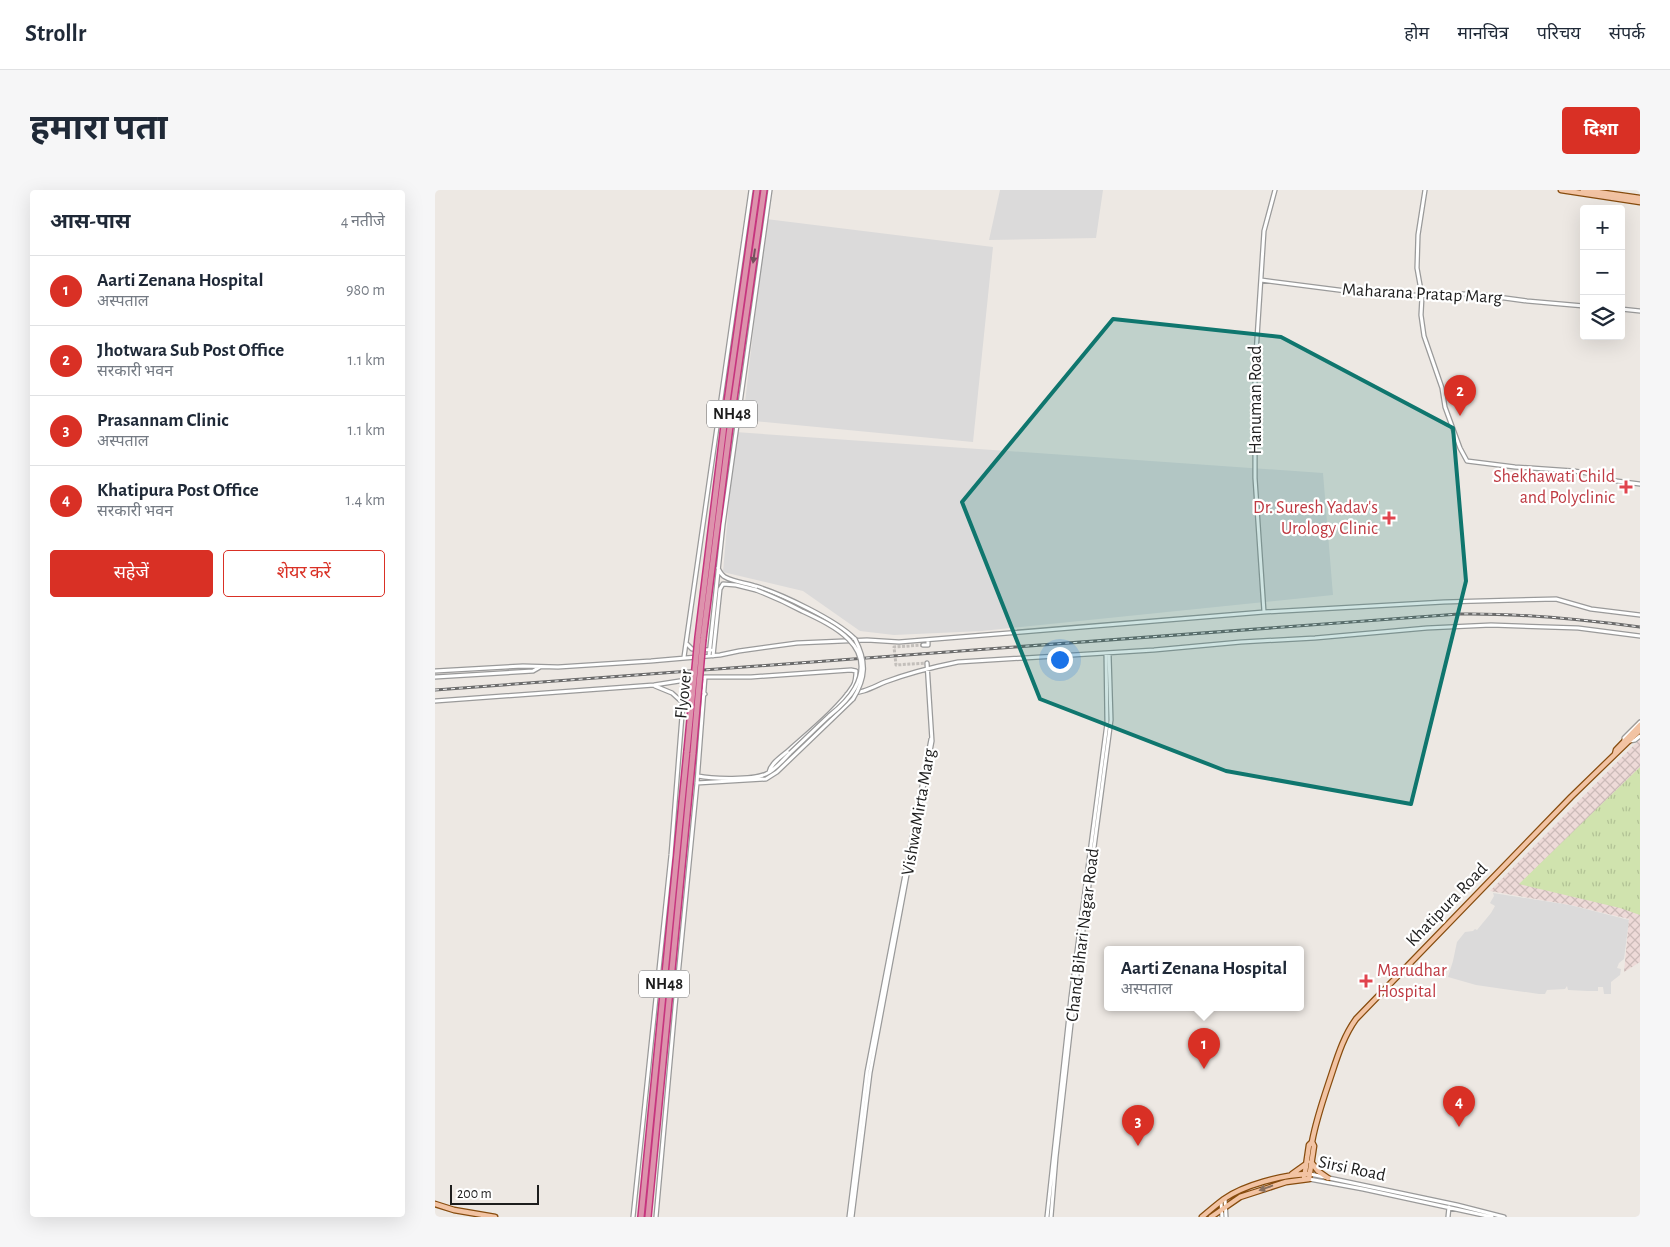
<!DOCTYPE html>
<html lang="hi">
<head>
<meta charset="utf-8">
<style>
  :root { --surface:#fff; --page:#f6f6f7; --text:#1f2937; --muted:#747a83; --line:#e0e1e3; --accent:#d93025 }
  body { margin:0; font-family:"Alegreya Sans","Noto Sans Devanagari",sans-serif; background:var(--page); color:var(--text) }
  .controls { position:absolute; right:15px; top:15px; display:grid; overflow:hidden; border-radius:5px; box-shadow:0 5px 20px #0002 }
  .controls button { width:45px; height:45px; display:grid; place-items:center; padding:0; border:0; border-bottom:1px solid var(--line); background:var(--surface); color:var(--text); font:25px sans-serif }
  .scale { position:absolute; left:15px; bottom:12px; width:89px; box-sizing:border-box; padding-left:5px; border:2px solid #1d1d1d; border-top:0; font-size:14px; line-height:18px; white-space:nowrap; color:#1d1d1d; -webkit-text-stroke:4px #fff; paint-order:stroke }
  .you { position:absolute; left:624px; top:469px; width:18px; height:18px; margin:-12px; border:4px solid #fff; border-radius:50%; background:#1a73e8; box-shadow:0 0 0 8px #1a73e833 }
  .badge { display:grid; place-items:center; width:32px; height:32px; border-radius:50%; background:var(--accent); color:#fff; font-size:16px; font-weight:700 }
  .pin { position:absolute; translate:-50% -41px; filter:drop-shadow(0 1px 2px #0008) }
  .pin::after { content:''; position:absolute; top:26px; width:18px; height:15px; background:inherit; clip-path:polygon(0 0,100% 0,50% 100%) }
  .popup { position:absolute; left:669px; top:756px; width:200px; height:65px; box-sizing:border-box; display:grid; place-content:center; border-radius:5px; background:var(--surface); filter:drop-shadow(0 1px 4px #0005); font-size:16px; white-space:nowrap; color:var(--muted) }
  .popup b { font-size:19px; color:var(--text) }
  .popup::after { content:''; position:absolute; left:50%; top:100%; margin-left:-10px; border:10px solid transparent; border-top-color:var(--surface) }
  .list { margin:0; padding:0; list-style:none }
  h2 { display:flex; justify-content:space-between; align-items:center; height:65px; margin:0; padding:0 20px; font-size:21px }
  h2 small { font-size:16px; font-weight:400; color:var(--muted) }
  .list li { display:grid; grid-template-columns:32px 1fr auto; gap:15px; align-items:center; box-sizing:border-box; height:70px; padding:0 20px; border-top:1px solid var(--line) }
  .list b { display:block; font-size:19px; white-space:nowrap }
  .list p { margin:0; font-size:16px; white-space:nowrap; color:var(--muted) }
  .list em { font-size:16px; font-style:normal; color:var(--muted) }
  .actions { display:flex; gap:10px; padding:15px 20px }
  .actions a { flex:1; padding:11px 0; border:1px solid var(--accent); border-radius:5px; text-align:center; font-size:18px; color:var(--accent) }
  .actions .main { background:var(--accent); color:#fff }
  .icon { flex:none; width:28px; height:28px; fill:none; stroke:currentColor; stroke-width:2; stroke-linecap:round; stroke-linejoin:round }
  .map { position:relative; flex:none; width:1205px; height:1027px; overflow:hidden; border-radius:5px }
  header { display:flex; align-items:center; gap:30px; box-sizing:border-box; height:70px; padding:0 25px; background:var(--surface); border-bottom:1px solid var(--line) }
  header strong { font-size:24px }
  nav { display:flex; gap:28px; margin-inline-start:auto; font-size:18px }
  .intro { display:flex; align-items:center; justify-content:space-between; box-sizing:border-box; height:120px; padding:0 30px }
  h1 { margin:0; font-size:35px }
  .button { padding:12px 22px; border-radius:5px; background:var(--accent); color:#fff; font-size:18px; font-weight:700 }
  main { display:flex; gap:30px; padding:0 30px }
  aside { flex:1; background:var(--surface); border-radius:5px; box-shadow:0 5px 20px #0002 }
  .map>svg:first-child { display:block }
  .residential { fill:#dbdada }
  .military { fill:url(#military-cross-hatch) }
  .grass { fill:url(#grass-tufts) }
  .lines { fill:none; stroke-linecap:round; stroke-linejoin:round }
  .minor-tunnel { stroke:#c3bfbb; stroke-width:3; stroke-dasharray:3 1.5; stroke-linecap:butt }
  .minor-casing { stroke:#9a9a9a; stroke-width:5.5 }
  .major-casing { stroke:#874c0e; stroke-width:7 }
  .highway-casing { stroke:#c6357e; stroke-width:8 }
  .minor { stroke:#fff; stroke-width:3 }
  .major { stroke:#f2c3a3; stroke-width:4.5 }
  .highway { stroke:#dd92ac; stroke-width:5 }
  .rail-casing { stroke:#6b6b6b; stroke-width:3 }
  .rail { stroke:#fff; stroke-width:1; stroke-dasharray:4; stroke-linecap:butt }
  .minor-bridge-casing { stroke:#9a9a9a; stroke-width:5.5; stroke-linecap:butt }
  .highway-bridge-casing { stroke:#c6357e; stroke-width:8; stroke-linecap:butt }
  .minor-bridge { stroke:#fff; stroke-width:3 }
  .highway-bridge { stroke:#dd92ac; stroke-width:5 }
  .oneway { fill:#73525d }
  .oneway2 { fill:#887060 }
  .marked { fill:#0f766e; fill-opacity:0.2; stroke:#0f766e; stroke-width:4; stroke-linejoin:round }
  .health-dot { fill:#e0444e; stroke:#fff; stroke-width:2 }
  .labels { text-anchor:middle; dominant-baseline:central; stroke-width:4.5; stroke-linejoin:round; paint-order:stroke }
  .shield { fill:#fff; stroke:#616161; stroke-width:1 }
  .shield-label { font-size:16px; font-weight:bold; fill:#1d1d1d }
  .street-label { font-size:18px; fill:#1d1d1d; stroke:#fff }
  .health-label { font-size:18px; fill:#be3a42; stroke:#fff; text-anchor:end }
</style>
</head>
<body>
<header>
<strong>Strollr</strong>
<nav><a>होम</a><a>मानचित्र</a><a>परिचय</a><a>संपर्क</a></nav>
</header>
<div class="intro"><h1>हमारा पता</h1><a class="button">दिशा</a></div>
<main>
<aside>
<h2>आस-पास<small>4 नतीजे</small></h2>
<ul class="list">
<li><span class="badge">1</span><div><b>Aarti Zenana Hospital</b><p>अस्पताल</p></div><em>980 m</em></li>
<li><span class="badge">2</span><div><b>Jhotwara Sub Post Office</b><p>सरकारी भवन</p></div><em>1.1 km</em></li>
<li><span class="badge">3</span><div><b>Prasannam Clinic</b><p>अस्पताल</p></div><em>1.1 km</em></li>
<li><span class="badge">4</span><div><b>Khatipura Post Office</b><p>सरकारी भवन</p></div><em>1.4 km</em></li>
</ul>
<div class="actions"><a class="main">सहेजें</a><a>शेयर करें</a></div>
</aside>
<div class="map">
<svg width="1205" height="1027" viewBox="0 0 1205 1027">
  <defs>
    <pattern id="military-cross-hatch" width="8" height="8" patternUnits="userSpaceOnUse" patternTransform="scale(1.25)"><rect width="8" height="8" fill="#eedad8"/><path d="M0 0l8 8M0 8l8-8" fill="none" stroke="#ccbbb9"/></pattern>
    <pattern id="grass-tufts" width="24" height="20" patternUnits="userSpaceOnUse" patternTransform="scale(1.25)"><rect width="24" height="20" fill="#d0e3ae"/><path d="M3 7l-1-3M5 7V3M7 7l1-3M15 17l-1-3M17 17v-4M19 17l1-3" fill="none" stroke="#b2c295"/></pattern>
  </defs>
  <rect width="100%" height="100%" fill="#ede8e3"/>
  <!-- residential -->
  <path class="residential" d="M 565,0 L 668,0 L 661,48 L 554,50 Z
    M 331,29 L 558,57 L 538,252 L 308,230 Z
    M 300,242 L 888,283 L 898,405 L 547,441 L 459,445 L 425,441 L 368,401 L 288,382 Z
    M 1058,703 L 1135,715 L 1194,730 L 1189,769 L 1184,773 L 1182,778 L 1186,779 L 1185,785 L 1176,792 L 1176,804 L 1169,804 L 1168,797 L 1163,797 L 1163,801 L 1153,801 L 1133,800 L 1132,796 L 1130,799 L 1112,800 L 1110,804 L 1104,804 L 1041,795 L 1013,787 L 1018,771 L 1022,752 L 1030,742 L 1038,741 L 1040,739 L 1042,740 L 1056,723 L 1060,716 L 1055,713 L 1059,706 Z"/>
  <!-- military -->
  <path class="military" d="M 1205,549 L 1205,772 L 1189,782 L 1194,729 L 1136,715 L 1055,701 Z"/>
  <!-- grass -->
  <path class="grass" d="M 1205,577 L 1205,725 L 1185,718 L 1084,694 Z"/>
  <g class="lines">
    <!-- minor-tunnel -->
    <path class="minor-tunnel" d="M 488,455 L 459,457 L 461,475 L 492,473"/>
    <!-- minor casing -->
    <g class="minor-casing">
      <path id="minor" d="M 990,0 L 983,45 L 982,78 L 987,106 L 986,125 L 989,146 L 1007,198 L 1010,217 L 1025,258 L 1032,271 L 1080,277 L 1139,281 L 1158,284 L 1166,289 L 1205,294
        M 826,90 L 927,103 L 1001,106 L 1014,104 L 1040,104 L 1092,111 L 1149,116
        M 1186,119 L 1205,121
        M 283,378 C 285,382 286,385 290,387 C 299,392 311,393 320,396 C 347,404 401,430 420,449
        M 829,422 L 820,288 L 820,179 L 829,41 L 840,0
        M 252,454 L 257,459 L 276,460
        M 488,455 L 493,455 L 493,450
        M 274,466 L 288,335 L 335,0
        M 278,466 L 285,399 L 288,394 L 301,395 L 321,400
        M 249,467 L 316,0
        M 0,481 L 88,476 L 123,477 L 216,471 L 285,465 L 304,461 L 362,453 L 432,450 L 464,452 L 829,422 L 1009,412 L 1121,409 L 1156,419 L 1205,425
        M 0,487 L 98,481 L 105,477
        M 220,496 L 237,503 L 248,513
        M 250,502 C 256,496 265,497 270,504
        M 412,504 C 428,503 436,498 450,492 C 474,483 498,477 523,472 L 719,460 L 806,452 L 880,448 L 992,438 L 1056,435 L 1143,438 L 1205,446
        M 0,511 L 219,495 L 270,487 L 316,487 L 416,480 L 421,481 C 421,487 421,491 418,496 C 406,516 373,543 354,560 C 347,566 336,573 334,582
        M 1189,551 L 1189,548 L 1205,532
        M 1195,551 L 1200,550 L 1205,546
        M 263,586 C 277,589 318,590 331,584 C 340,580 348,570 355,563
        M 262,593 L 331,589 L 342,582 L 418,509
        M 875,984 L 1022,1015 L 1069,1027
        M 874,989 L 928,999 L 1057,1027
        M 790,1009 L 791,1027
        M 786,1012 L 787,1027
        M 198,1027 L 236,665 L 248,513 L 252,489
        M 221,1027 L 240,817 L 262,593 L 270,487
        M 414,1027 L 432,882 L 496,549
        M 417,1027 L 435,883 L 497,551 L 492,473
        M 612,1027 L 636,807 L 672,533 L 671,463
        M 616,1027 L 621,967 L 639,808 L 676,530 L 674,463
        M 1013,1027 L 1014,1017"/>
    </g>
    <!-- major casing -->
    <g class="major-casing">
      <path id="major" d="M 1126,0 L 1205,12
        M 1148,0 L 1205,8
        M 1180,564 L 1181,560 L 1205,535
        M 876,972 L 883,981 L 893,988
        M 857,984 L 871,974
        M 869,989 L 874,955 L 877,952 C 881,930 888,910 895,889 C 902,868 908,847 921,829 L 1136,607 L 1205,540
        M 0,1014 L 19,1020 L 60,1027
        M 767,1027 C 774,1021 781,1015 789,1009 C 809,995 847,985 872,984
        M 776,1027 L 805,1007 L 851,992 L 874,989 L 879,956 L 877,952"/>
    </g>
    <!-- highway casing -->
    <g class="highway-casing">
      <path id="highway" d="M 263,447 L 291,219 L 322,0
        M 268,449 L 294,244 L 329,0
        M 206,1027 L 252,561
        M 213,1027 L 258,563"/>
    </g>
    <!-- minor -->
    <use href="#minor" class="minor"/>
    <!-- major -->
    <use href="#major" class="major"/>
    <!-- highway -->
    <use href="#highway" class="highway"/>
    <!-- rail casing -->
    <g class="rail-casing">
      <path id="rail" d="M 0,500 L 1024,424 C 1085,423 1144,429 1205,437"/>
    </g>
    <!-- rail -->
    <use href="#rail" class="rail"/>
    <!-- minor-bridge casing -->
    <g class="minor-bridge-casing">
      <path id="minor-bridge" d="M 321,400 C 337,406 352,413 367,421 C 397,435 443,456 420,498 C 414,509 404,518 394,526 C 381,538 368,551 355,563
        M 418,509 C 431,488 432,472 420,449"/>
    </g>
    <!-- highway-bridge casing -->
    <g class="highway-bridge-casing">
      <path id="highway-bridge" d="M 252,561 L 263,447
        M 258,563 L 268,449"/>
    </g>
    <!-- minor-bridge -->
    <use href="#minor-bridge" class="minor-bridge"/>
    <!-- highway-bridge -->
    <use href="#highway-bridge" class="highway-bridge"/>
  </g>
  <!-- one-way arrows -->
  <defs><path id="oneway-solid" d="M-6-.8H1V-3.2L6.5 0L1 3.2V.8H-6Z" transform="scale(1.25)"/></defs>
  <use class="oneway" href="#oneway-solid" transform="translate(319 66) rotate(98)"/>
  <use class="oneway2" href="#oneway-solid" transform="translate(831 998) rotate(160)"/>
  <!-- marked area -->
  <path class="marked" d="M 678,129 L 846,147 L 1018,238 L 1031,391 L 976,614 L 791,581 L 605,509 L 527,312 Z"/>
  <!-- markers -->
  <g class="health-dot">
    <path d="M1188.5 289.5h5v5h5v5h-5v5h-5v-5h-5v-5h5z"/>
    <path d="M951.5 320.5h5v5h5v5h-5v5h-5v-5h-5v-5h5z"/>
    <path d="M928.5 783.5h5v5h5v5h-5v5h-5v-5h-5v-5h5z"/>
  </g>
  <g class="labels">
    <!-- shield labels -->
    <g class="shield">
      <rect x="272" y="210.5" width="50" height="27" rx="4"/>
      <rect x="204" y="780.5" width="50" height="27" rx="4"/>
    </g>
    <g class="shield-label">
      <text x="297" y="224">NH48</text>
      <text x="229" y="794">NH48</text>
    </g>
    <!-- street labels -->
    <g class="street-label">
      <text transform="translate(987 104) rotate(3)">Maharana Pratap Marg</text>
      <text transform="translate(821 210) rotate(-90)">Hanuman Road</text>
      <text transform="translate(249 504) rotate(-84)">Flyover</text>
      <text transform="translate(484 622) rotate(-80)">VishwaMirta Marg</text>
      <text transform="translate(1012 715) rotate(-46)">Khatipura Road</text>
      <text transform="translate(648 745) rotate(-83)">Chand Bihari Nagar Road</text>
      <text transform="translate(917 979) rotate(12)">Sirsi Road</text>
    </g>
    <!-- health labels -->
    <g class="health-label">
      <text x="1180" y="287">Shekhawati Child<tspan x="1180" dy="21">and Polyclinic</tspan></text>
      <text x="943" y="318">Dr. Suresh Yadav's<tspan x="943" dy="21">Urology Clinic</tspan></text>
      <text x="942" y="781" text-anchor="start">Marudhar<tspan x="942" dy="21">Hospital</tspan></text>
    </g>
  </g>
</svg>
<div class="controls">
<button>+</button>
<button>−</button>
<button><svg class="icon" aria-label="layers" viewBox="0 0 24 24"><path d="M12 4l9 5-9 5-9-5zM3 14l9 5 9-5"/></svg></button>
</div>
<div class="scale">200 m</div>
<div class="you"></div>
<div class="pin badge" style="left:769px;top:879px">1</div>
<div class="popup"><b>Aarti Zenana Hospital</b>अस्पताल</div>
<div class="pin badge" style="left:1025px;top:226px">2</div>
<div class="pin badge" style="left:703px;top:956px">3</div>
<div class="pin badge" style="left:1024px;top:937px">4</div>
</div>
</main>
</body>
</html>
